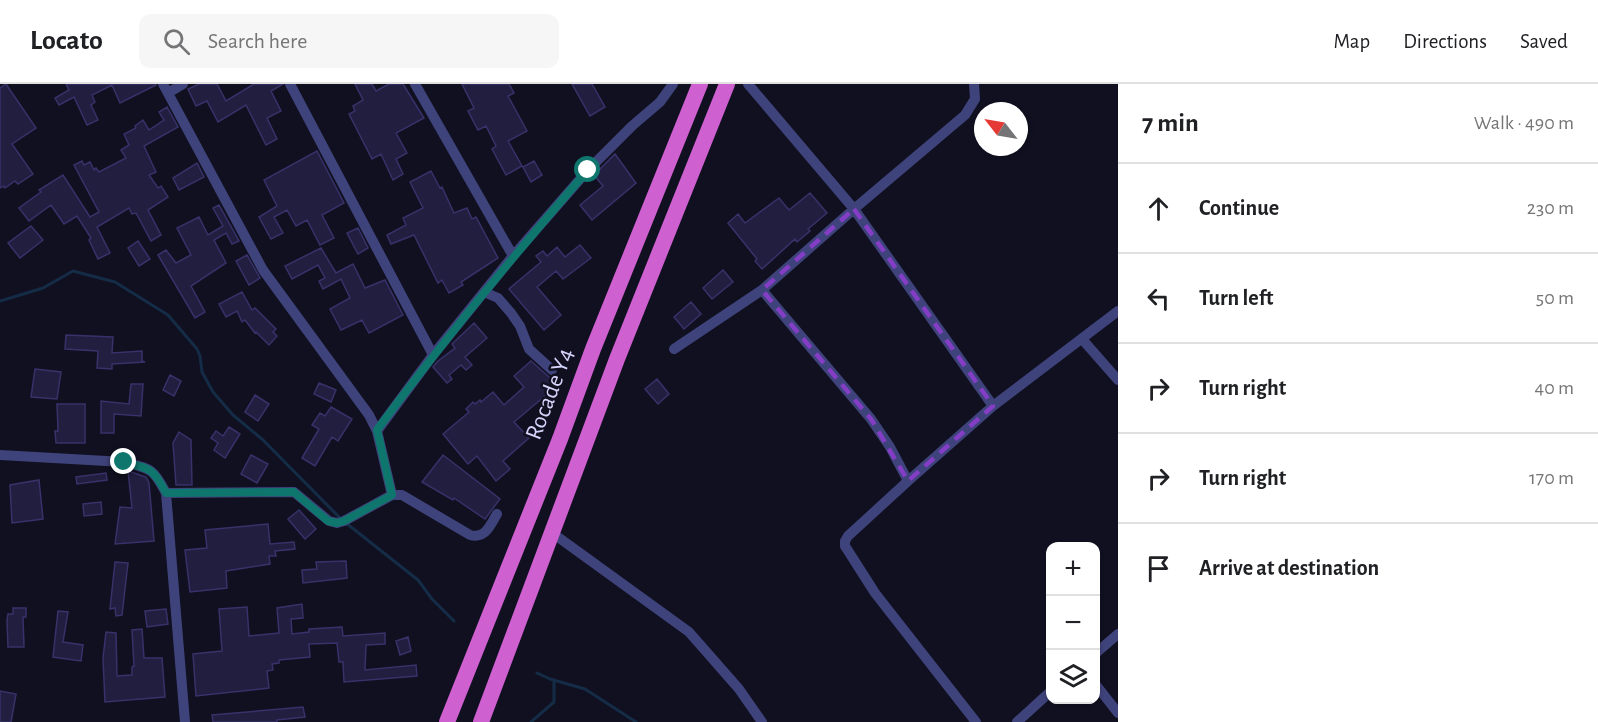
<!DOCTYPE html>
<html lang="en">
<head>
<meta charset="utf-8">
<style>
  :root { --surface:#fff; --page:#f6f6f6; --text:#202124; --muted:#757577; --line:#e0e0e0 }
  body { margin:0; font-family:"Alegreya Sans",sans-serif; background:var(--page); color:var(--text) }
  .controls { position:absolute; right:18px; bottom:18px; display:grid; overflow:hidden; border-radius:12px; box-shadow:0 2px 4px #0004 }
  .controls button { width:54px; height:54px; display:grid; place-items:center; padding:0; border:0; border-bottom:2px solid var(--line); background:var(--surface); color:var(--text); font:30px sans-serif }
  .compass { position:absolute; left:974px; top:18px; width:54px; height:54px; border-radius:50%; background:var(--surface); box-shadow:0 2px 4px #0004; rotate:301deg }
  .stop { position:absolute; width:18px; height:18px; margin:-14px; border:4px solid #0f766e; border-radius:50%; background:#fff }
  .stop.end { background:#0f766e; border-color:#fff; box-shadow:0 2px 6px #0008 }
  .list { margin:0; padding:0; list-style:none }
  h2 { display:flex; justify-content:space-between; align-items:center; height:78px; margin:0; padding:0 24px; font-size:26px }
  h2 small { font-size:20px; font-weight:400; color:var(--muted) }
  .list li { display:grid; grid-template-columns:39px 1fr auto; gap:18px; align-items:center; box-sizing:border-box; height:90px; padding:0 24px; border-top:2px solid var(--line) }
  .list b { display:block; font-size:22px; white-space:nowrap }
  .list em { font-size:20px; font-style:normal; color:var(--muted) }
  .icon { flex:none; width:33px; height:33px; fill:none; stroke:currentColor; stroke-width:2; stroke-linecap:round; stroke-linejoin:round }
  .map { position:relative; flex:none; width:1118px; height:638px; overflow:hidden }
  header { display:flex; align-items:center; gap:36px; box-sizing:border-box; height:84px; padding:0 30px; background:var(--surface); border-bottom:2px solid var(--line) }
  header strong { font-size:28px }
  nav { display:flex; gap:33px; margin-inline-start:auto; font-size:21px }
  .search { width:420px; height:54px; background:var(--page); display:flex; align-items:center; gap:15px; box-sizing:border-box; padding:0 21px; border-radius:12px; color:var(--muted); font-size:22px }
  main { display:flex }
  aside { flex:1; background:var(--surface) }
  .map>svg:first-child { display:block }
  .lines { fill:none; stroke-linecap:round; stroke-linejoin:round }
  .stream { stroke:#142c46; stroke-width:3 }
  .building { fill:#211e40; stroke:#373269; stroke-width:1.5 }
  .minor { stroke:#3f437b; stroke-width:10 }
  .trunk { stroke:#ce60d0; stroke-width:16 }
  .route { stroke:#0f766e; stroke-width:8 }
  .marked { fill:none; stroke:#843dc5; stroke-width:4.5; stroke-dasharray:12 8; stroke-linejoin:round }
  .labels { text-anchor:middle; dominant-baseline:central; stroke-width:5; stroke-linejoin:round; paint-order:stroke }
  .street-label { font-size:24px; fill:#d4d4fb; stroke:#111021 }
</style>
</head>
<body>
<header>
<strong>Locato</strong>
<div class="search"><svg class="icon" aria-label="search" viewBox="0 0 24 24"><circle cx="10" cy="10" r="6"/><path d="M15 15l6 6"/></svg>Search here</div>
<nav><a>Map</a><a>Directions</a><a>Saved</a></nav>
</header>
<main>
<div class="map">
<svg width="1118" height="638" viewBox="0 0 1118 638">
  <rect width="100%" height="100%" fill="#111021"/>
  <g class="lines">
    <!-- stream -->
    <path class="stream" d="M 0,217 L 43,204 L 73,187 L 115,198 L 168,231 L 197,265 L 200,272 L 202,288 L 213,308 L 233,331 L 263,356 L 341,435
      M 346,439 L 418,496 L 432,515 L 454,537
      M 537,589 L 550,595 L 585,605 L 636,638
      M 531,638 L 554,618 L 554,596"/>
  </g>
  <!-- building -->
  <path class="building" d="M 6,0 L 36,44 L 12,60 L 33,90 L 18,100 L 15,97 L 5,104 L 4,102 L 0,104 L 0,4 Z
    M 66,0 L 156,0 L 156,1 L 120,19 L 112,1 L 92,11 L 95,18 L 91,21 L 98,36 L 87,41 L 74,13 L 59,21 L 55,14 L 69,6 Z
    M 199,0 L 217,0 L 226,17 L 254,0 L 283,0 L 271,7 L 281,27 L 267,34 L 277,55 L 266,61 L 246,21 L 218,38 L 207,17 L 196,22 L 188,5 Z
    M 355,0 L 372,0 L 376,7 L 389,0 L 403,0 L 424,34 L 396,49 L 407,69 L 396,75 L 403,90 L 393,96 L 381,70 L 372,75 L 349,30 L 355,27 L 353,22 L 363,16 Z
    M 462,0 L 509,0 L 514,9 L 508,12 L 527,47 L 508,57 L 522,82 L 506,91 L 492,65 L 496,62 L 486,42 L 478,46 L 468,27 L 474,24 Z
    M 572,0 L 592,0 L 605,23 L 590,32 Z
    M 167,23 L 178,43 L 144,62 L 156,88 L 149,91 L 158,104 L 161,102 L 168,113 L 148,126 L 161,151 L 151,157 L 136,129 L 132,130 L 129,124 L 97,143 L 110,169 L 98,175 L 89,156 L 91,154 L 77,132 L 64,140 L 51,121 L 29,137 L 19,124 L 41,108 L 39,106 L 63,91 L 90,133 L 99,128 L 74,81 L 82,77 L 84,81 L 90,78 L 94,86 L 96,84 L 99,88 L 126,74 L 121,66 L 129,61 L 124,50 L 136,44 L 135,42 L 143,36 L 149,46 L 164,36 L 159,28 Z
    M 317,67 L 344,119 L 322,131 L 334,154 L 320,161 L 307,136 L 296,142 L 287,126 L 274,133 L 283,149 L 271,155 L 259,133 L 277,122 L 264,96 Z
    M 615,70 L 636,99 L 592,136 L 580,121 L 603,102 L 594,91 Z
    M 534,77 L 542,91 L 531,98 L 523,83 Z
    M 197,79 L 204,93 L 179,106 L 173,94 Z
    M 431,87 L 440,104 L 442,103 L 454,129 L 467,124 L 472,135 L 476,133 L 498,174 L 461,198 L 463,201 L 449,209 L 442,196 L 438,199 L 414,151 L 391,160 L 387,151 L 406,141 L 403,134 L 423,124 L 410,98 Z
    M 810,109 L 827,129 L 808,145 L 810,147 L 797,158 L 795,155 L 762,185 L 755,177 L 757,175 L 728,139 L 738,130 L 745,139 L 779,114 L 789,126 Z
    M 219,121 L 239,157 L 232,160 L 226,149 L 214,156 L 226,179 L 191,202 L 205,228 L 195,234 L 158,171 L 166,166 L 176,179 L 191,171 L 177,144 L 199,133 L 208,151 L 223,142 L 213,124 Z
    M 31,142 L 43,156 L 20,174 L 8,159 Z
    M 358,144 L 368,164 L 358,170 L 347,149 Z
    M 138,157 L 150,175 L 139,182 L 128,164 Z
    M 580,161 L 591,174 L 563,195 L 556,187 L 537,203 L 561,231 L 544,246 L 509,205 L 541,178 L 536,172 L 543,167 L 547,172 L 557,163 L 565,173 Z
    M 321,164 L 336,189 L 353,180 L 365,204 L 385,196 L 403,231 L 369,249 L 362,236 L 341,246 L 330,225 L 350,214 L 341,195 L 323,205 L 319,197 L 325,194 L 318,181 L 292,195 L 285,182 Z
    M 247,171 L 260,194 L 249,201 L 236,177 Z
    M 723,186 L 733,198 L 712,215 L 703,204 Z
    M 242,208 L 252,226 L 255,224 L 276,245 L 273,248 L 277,252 L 269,261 L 256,248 L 255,249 L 245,236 L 242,238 L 237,227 L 226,233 L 219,220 Z
    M 691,218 L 701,230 L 684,245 L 674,233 Z
    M 474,239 L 487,254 L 465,273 L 472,281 L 466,286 L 461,281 L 449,291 L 452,295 L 447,299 L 433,283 L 438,277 L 455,264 L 452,260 Z
    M 66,251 L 113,253 L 112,269 L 142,267 L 142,277 L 145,278 L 112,280 L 112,285 L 97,284 L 98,267 L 65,265 Z
    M 531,277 L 558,301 L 514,338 L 529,354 L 503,377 L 510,385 L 496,397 L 477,372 L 468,380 L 443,350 L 469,328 L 466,325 L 473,318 L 475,320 L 480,316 L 481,318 L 493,308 L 504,321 L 524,303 L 514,292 Z
    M 35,285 L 61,288 L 57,315 L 31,313 Z
    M 170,291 L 181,297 L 174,312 L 163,306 Z
    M 657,295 L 669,310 L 658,320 L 645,305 Z
    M 319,299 L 336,306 L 331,318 L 314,310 Z
    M 131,300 L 143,300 L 141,332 L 114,330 L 114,349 L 101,349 L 101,317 L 129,320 Z
    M 255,311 L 269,320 L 258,337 L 245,328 Z
    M 57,320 L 85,320 L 85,359 L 56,359 L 55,347 L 58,347 Z
    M 331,323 L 352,335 L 338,357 L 332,353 L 315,382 L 302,374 L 319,345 L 312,341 L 320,329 L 325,332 Z
    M 229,343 L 240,350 L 225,374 L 214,366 L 218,359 L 211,354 L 216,347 L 223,352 Z
    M 179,348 L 191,356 L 192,401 L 176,401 L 173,359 Z
    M 251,371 L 268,380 L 257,399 L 241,390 Z
    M 443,371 L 500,415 L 485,435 L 454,414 L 453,416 L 422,398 Z
    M 128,387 L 146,393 L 149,399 L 154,457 L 115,460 L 120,423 L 132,424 Z
    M 106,389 L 107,396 L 77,400 L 76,393 Z
    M 39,396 L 43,435 L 12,439 L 10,401 Z
    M 101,418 L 102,430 L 84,432 L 83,420 Z
    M 299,426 L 316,445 L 305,455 L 288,435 Z
    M 268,440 L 270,460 L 294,458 L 295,465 L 275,467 L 276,472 L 269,472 L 270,480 L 226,487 L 227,504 L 190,508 L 185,466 L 207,464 L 205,446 Z
    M 346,477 L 347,494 L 303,499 L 302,486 L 317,485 L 316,478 Z
    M 115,478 L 128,479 L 122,531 L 116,532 L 115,524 L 110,525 Z
    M 302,520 L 303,534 L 291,535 L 292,550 L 309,548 L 309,545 L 342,543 L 343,552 L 385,549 L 385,560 L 366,561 L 365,586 L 416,581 L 417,592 L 344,598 L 343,578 L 339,578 L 337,559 L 309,560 L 310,573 L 279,576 L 279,579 L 272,580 L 273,586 L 267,587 L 269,604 L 196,612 L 193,570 L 222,567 L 219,525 L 247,523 L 249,552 L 279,549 L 277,524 Z
    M 13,524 L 26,524 L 26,533 L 23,533 L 24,563 L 8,563 L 7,536 L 8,530 L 13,530 Z
    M 166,525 L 168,540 L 147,543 L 145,527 Z
    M 58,527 L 68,528 L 63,558 L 83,561 L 81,577 L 53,573 Z
    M 142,545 L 144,574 L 162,574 L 165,613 L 105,618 L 103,574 L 106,548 L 116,549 L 117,592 L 132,591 L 132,583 L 134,582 L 132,546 Z
    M 408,553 L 411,567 L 400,571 L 396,557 Z
    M 0,607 L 16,610 L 11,638 L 0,638 Z
    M 303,623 L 305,633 L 277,636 L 277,638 L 213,638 L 212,631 Z"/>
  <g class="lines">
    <!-- minor -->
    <path class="minor" d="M 163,0 L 263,186 L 369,331 L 377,347 L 392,411
      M 290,0 L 433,271
      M 415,0 L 513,172
      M 748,0 L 854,125 L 993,322
      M 168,9 L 183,0
      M 762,206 L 871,335 L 890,363 L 908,397 L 993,322 L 1118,227
      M 484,208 L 498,214 L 511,229 L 520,242 L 529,265 L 552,286
      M 1082,255 L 1118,296
      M 674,265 L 762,206 L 854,125 L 965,31 L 975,15 L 974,0
      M 377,347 L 433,271 L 513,172 L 588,86 L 632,42 L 660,18 L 673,0
      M 0,371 L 124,378 C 151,385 153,384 166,409 L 294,408 L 329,437 L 337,439 L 344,437 L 392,411 L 402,411 L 470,451 C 486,455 490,441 497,430
      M 908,397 L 848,452 L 845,457 L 845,462 L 875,509 L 976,638
      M 166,409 L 185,638
      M 551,448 L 689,548 L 739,605 L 762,638
      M 1096,569 L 1118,550
      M 1096,601 L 1118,629
      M 1017,638 L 1050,608"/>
    <!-- trunk -->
    <path class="trunk" d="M 447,638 L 560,355 L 593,265 L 700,0
      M 481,638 L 617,275 L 727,0"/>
  </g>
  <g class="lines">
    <!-- route -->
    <path class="route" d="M 124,378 C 151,385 153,384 166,409 L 294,408 L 328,437 L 337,439 L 344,437 L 392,411 L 377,346 C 444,256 514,171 588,86"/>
  </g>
  <!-- marked area -->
  <path class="marked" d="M 854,125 L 993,322 L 908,397 L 871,335 L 762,206 Z"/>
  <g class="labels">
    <!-- street labels -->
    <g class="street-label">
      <text transform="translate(550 310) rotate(-69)">Rocade Y4</text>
    </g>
  </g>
</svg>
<div class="controls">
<button>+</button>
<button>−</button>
<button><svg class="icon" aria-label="layers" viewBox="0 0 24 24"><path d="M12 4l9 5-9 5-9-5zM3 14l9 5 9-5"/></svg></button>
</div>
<svg class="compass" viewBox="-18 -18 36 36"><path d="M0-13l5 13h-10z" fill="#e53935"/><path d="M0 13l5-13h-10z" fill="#757577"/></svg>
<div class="stop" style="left:588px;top:86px"></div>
<div class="stop end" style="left:124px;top:378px"></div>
</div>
<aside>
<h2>7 min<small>Walk · 490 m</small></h2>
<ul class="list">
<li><svg class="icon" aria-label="ahead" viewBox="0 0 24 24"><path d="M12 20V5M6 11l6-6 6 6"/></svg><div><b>Continue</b></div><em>230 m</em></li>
<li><svg class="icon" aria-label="left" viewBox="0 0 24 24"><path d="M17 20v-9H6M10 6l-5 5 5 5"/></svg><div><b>Turn left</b></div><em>50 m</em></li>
<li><svg class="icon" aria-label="right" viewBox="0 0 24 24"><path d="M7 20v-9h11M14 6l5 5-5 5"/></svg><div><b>Turn right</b></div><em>40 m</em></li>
<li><svg class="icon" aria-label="right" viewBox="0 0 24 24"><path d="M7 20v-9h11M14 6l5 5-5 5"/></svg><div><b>Turn right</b></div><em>170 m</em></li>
<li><svg class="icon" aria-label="arrive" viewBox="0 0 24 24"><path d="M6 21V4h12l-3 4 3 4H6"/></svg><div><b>Arrive at destination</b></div></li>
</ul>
</aside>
</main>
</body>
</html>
